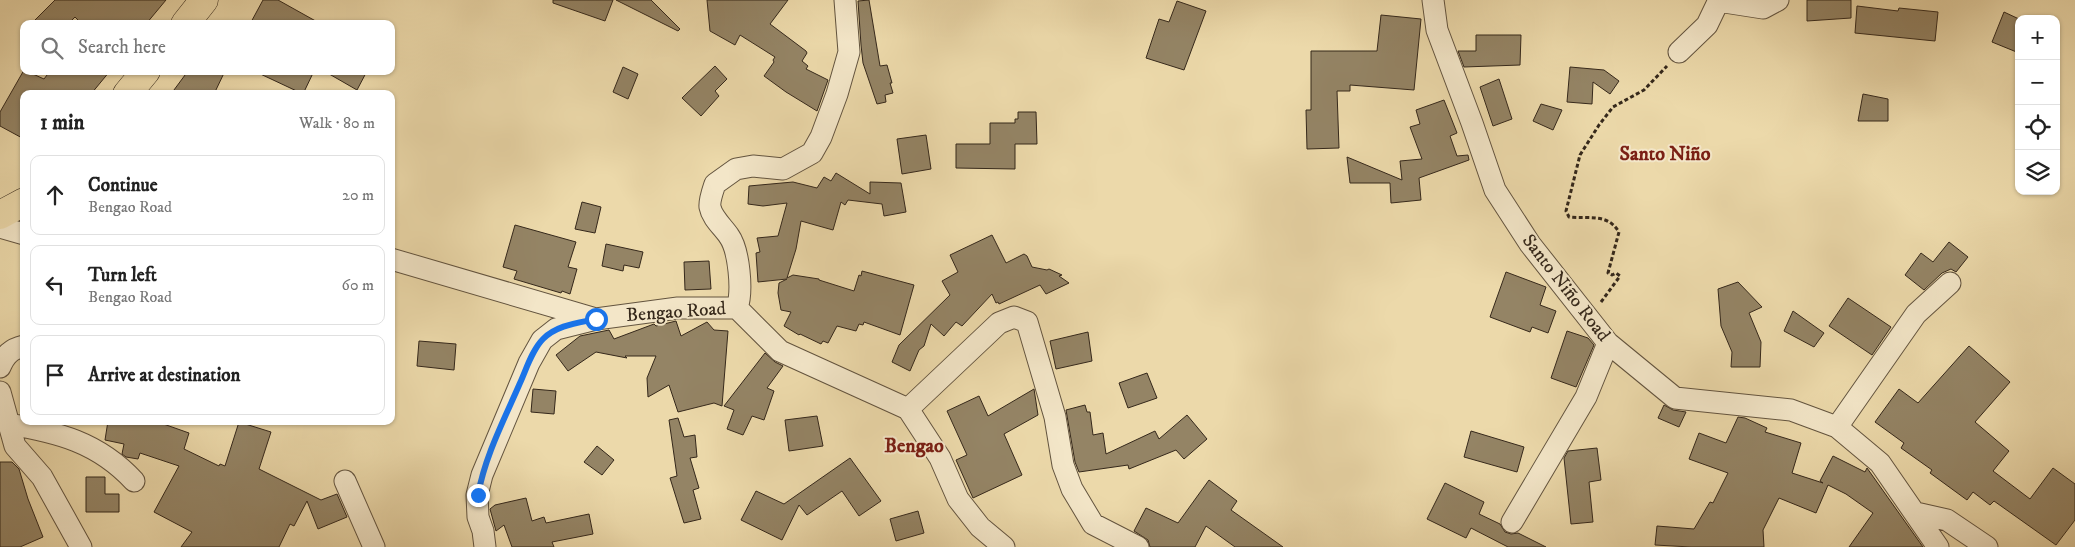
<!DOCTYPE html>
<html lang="en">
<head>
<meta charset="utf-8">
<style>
  :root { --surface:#fff; --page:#f6f6f6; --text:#222; --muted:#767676; --line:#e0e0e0 }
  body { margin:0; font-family:"IM FELL DW Pica",serif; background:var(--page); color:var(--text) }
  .controls { position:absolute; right:15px; top:15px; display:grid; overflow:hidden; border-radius:10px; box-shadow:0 1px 4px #0004 }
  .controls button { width:45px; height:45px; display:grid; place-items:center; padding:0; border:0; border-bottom:1px solid var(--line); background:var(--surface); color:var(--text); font:25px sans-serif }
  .stop { position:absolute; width:15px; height:15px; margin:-11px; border:4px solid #1a73e8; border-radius:50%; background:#fff }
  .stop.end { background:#1a73e8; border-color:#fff; box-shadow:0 1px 5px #0008 }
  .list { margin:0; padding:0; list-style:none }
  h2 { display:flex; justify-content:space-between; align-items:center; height:65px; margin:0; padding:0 20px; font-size:21px }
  h2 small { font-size:16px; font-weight:400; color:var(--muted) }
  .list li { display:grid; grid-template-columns:32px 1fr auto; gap:15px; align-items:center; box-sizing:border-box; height:80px; margin:0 10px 10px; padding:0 10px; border:1px solid var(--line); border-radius:10px }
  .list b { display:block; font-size:19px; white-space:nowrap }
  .list p { margin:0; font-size:16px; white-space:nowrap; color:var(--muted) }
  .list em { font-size:16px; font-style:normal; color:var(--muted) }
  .icon { flex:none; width:28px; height:28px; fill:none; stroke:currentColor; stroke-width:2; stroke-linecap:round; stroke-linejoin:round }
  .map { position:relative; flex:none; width:2075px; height:547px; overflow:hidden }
  .search { position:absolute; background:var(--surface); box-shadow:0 1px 4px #0004; left:20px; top:20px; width:375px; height:55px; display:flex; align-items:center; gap:12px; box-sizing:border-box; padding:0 18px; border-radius:10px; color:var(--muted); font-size:19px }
  .panel { position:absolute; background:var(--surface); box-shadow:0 1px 4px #0004; left:20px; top:90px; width:375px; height:335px; border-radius:10px }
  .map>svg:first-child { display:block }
  .building { fill:#948465; stroke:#35281b }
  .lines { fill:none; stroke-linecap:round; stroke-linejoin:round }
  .street-casing { stroke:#63543f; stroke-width:23 }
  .primary-casing { stroke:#35281b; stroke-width:29 }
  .path { stroke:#35281b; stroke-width:3; stroke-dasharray:4 2.5; stroke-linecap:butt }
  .street { stroke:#f3e6c8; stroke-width:21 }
  .primary { stroke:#ecd9aa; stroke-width:28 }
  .route { stroke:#1a73e8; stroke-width:6 }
  .labels { text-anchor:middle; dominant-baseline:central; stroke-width:4; stroke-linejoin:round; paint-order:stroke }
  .street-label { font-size:19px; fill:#35281b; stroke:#f3e6c8 }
  .neighbourhood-label { font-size:20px; font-weight:bold; fill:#7a1f14; stroke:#f3e6c8 }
</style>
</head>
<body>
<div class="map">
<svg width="2075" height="547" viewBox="0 0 2075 547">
  <rect width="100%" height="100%" fill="#ecd9aa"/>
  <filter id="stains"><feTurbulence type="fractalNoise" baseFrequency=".004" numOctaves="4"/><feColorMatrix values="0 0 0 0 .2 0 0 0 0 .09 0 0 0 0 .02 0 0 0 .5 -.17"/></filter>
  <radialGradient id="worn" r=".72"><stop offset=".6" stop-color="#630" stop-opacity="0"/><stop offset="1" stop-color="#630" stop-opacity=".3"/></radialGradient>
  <!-- building -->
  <path class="building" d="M 55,0 L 166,0 L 146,24 L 82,24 L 75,17 L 68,24 L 31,24 Z
    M 263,0 L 278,0 L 321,24 L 250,24 Z
    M 553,0 L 613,0 L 605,21 L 553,3 Z
    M 616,0 L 651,0 L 680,29 L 678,31 Z
    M 707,0 L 788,0 L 770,24 L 806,51 L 807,53 L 802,61 L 808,66 L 806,69 L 828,80 L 817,111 L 786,92 L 764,76 L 774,62 L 773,60 L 775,57 L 740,35 L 735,45 L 710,31 Z
    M 869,0 L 880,66 L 887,65 L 892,83 L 890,83 L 893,93 L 885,95 L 886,102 L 877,104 L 863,63 L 861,45 L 858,1 Z
    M 1807,0 L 1851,0 L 1851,18 L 1807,21 Z
    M 1177,1 L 1206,11 L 1184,70 L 1146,58 L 1159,19 L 1169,22 Z
    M 1857,6 L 1898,11 L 1899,8 L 1938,12 L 1935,41 L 1855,33 Z
    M 2004,12 L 2019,19 L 2019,53 L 1992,42 Z
    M 1381,15 L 1421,19 L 1414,90 L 1350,85 L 1350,91 L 1337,91 L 1339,148 L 1307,149 L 1306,110 L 1311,110 L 1311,51 L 1377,51 Z
    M 1476,35 L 1521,35 L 1520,65 L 1464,67 L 1458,51 L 1476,51 Z
    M 715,66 L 727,79 L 715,91 L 719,96 L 701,116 L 682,98 Z
    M 623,67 L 638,74 L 628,99 L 613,92 Z
    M 1570,67 L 1604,70 L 1619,81 L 1610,94 L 1593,82 L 1592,104 L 1567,102 Z
    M 24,70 L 44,79 L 50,71 L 110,71 L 91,94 L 24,94 L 24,139 L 0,126 L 0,112 Z
    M 188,71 L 225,71 L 214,94 L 171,94 Z
    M 254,71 L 314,71 L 303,94 Z
    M 324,71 L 367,71 L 357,90 Z
    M 1499,79 L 1512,119 L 1493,126 L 1480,87 Z
    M 1863,94 L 1888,99 L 1888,121 L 1858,121 Z
    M 1444,100 L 1457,133 L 1450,136 L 1457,156 L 1468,155 L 1469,160 L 1419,178 L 1421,200 L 1391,203 L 1390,183 L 1350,183 L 1347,157 L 1402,180 L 1400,161 L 1422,159 L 1410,127 L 1420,124 L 1416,110 Z
    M 1541,104 L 1562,110 L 1553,130 L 1533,121 Z
    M 1018,112 L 1036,112 L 1037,144 L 1015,144 L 1015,169 L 956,168 L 956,144 L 990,144 L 990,123 L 1015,123 L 1015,119 L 1018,119 Z
    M 926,135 L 931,169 L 902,174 L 897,139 Z
    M 836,173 L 870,194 L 870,182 L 901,183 L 906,212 L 884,216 L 882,204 L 848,200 L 845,205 L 841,202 L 833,230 L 801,221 L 796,249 L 787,278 L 793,275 L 819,279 L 819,280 L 854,291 L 859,275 L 861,276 L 862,271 L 914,285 L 900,335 L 864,322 L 863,325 L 859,324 L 856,331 L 837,326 L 828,343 L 823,341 L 821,344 L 800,334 L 799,335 L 784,326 L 791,312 L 781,310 L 778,293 L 779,283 L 787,279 L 758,282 L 756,253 L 760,252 L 757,238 L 778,236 L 787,203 L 763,206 L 748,204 L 749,186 L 793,182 L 817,188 L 824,177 L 831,181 Z
    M 582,202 L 601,207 L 595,233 L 575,229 Z
    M 515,225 L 576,242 L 568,267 L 577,269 L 570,294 L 562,291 L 561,293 L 514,279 L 517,271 L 503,267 Z
    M 992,235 L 1006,263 L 1024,254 L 1027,256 L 1032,267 L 1047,270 L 1049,269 L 1062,275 L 1059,276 L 1069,283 L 1046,294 L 1040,285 L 999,304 L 998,302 L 996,303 L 992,294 L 962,326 L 956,322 L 944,336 L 931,324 L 924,346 L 919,350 L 910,371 L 892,362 L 899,345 L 950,295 L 942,281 L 958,272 L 950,255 Z
    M 1949,242 L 1968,257 L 1956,272 L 1951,269 L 1942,273 L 1924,290 L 1905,275 L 1921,253 L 1933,262 Z
    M 606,244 L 643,252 L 639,268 L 624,265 L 623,271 L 602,266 Z
    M 709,261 L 711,289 L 685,290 L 684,262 Z
    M 1506,272 L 1546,287 L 1540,305 L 1556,311 L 1548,333 L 1532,327 L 1530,332 L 1490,317 Z
    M 1738,282 L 1762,307 L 1749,313 L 1761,342 L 1760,367 L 1731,367 L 1732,352 L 1721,326 L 1718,289 Z
    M 1848,298 L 1891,327 L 1872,355 L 1829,326 Z
    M 1793,311 L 1824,333 L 1814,347 L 1784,331 Z
    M 676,321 L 681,336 L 707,322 L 714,330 L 728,331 L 722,406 L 714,403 L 678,412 L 669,385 L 648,397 L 647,378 L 656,356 L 625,356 L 627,358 L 596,352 L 568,371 L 556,355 L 580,336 L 609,330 L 614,339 L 654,324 L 656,326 Z
    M 1567,331 L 1588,338 L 1594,345 L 1576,387 L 1551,378 Z
    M 1088,332 L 1092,361 L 1056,369 L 1050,341 Z
    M 419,341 L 456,344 L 454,370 L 417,366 Z
    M 1969,346 L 2010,382 L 1975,422 L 2009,451 L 1993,471 L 2030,499 L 2053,468 L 2075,484 L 2075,520 L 2056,545 L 1994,501 L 1990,505 L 1973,492 L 1967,500 L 1930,473 L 1932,470 L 1901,448 L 1904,443 L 1875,422 L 1899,389 L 1918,403 Z
    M 765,353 L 775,362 L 783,366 L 767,388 L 774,391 L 764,420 L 752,416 L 743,435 L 727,429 L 734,410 L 724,406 Z
    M 1147,373 L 1157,398 L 1128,408 L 1119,383 Z
    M 533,389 L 556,391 L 554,414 L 531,412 Z
    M 1034,389 L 1038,415 L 1004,434 L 1022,475 L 973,498 L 956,460 L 967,455 L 947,411 L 979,396 L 988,416 Z
    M 1085,405 L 1087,412 L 1090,412 L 1093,435 L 1103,433 L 1106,454 L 1155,431 L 1159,439 L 1187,415 L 1207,439 L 1184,459 L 1176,450 L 1129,469 L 1128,465 L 1079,472 L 1075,462 L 1066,410 Z
    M 1664,405 L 1673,410 L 1686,412 L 1679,427 L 1658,418 Z
    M 817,416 L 823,446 L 789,451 L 785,420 Z
    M 1738,417 L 1745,418 L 1767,428 L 1765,432 L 1801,443 L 1792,473 L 1823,483 L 1820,481 L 1833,456 L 1865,472 L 1867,468 L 1923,547 L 1849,547 L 1873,513 L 1846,494 L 1828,485 L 1816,513 L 1779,498 L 1763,530 L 1764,547 L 1691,547 L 1655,545 L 1657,526 L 1694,529 L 1710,502 L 1713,503 L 1728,473 L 1689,459 L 1699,433 L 1726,443 Z
    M 678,418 L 684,437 L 695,435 L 697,457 L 690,458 L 699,488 L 693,490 L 701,519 L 684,523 L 670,478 L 677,476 L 669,420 Z
    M 108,421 L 155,421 L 189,433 L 184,449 L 219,466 L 220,464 L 225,466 L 239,422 L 271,432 L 259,469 L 321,500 L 337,494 L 347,517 L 318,529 L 307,501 L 294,526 L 290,524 L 279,547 L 181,547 L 192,532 L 154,512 L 179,466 L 140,453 L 138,459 L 126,457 L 122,454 L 124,444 L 105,440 Z
    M 1471,431 L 1524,447 L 1517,472 L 1464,457 Z
    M 597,446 L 614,460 L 602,475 L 584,462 Z
    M 1597,448 L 1601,480 L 1589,482 L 1593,522 L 1571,524 L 1564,458 L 1568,451 Z
    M 850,458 L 881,501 L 859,516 L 842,491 L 807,515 L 799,505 L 782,540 L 741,520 L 756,491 L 784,504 Z
    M 0,462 L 12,462 L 19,469 L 28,499 L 43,537 L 20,547 L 0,547 Z
    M 86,477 L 105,477 L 105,494 L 119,494 L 119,512 L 86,512 Z
    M 1209,480 L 1237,501 L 1231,510 L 1283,547 L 1235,547 L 1206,526 L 1195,547 L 1150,547 L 1148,540 L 1134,531 L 1146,508 L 1178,523 Z
    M 1445,483 L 1484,502 L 1479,514 L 1500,524 L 1505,532 L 1511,534 L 1518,533 L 1546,547 L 1508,547 L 1471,528 L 1466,538 L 1427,519 Z
    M 526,498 L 532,521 L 544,517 L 546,523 L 589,514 L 593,534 L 552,542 L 554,547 L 512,547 L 504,525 L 496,531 L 490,509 L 495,505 Z
    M 918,511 L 924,533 L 896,541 L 890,519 Z"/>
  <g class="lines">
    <!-- street casing -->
    <g class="street-casing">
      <path id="street" d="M 845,0 L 849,52 L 837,94 L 821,137 L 812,153 L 783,169 L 753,166 L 736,169 L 715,184 C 713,190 709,201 710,207 C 712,218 723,227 729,236 C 739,250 743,291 737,308 L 780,351 L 908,409 L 940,458 L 958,499 L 980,527 L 1004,547
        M 1433,0 L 1437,30 L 1472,123 L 1495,190 L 1530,244 L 1608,343 L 1675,398 L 1791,410 L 1837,427 L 1880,463 L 1938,547
        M 1718,1 L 1763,8 L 1778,0
        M 1679,52 L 1707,25 L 1719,0
        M 0,227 L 24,234
        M 391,259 L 596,319
        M 0,367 C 5,355 11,349 24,346
        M 0,392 L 15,446 L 42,477 L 81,547
        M 908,409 L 999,323 L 1014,317 L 1027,322 L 1055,417 L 1063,465 L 1072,489 L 1093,524 L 1138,547
        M 8,424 C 57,432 98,442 134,481
        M 1837,427 L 1916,314 L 1950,283
        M 345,481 L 374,547
        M 1916,513 L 1947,520 L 1987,547
        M 1512,522 L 1586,397 L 1608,343
        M 485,547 L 483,531 L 478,517 L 477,495 L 482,475 L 529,363 L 542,340 L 556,329 L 596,319 L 678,308 L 737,308"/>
    </g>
    <!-- primary casing -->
    <g class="primary-casing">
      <path id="primary" d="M 185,24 L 204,0
        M 127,94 L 146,71
        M 0,215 L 24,202"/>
    </g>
    <!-- path -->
    <path class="path" d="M 1601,302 L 1620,276 L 1616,273 L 1612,275 L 1608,273 L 1619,232 C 1607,213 1590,219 1569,217 L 1566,211 L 1580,155 L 1599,125 L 1613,107 L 1644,90 L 1667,66"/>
    <!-- street -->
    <use href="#street" class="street"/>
    <!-- primary -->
    <use href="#primary" class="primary"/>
  </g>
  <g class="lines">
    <!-- route -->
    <path class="route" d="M 478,495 C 485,456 504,420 520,383 C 526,370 532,350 543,339 C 557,325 578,323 596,319"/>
  </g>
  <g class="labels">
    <!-- street labels -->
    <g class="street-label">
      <text transform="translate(1566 288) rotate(52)">Santo Niño Road</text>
      <text transform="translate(676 312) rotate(-4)">Bengao Road</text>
    </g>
    <!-- neighbourhood labels -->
    <g class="neighbourhood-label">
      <text x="1665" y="154">Santo Niño</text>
      <text x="914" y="446">Bengao</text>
    </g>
  </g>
  <rect width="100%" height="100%" filter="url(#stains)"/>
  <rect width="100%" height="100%" fill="url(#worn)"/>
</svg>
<div class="controls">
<button>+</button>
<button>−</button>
<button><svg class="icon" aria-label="locate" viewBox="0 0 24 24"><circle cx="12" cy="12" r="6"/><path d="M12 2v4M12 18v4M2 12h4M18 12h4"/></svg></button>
<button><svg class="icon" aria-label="layers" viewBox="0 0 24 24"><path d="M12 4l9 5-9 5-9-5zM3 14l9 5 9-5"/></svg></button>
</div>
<div class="stop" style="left:596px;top:319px"></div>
<div class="stop end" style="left:478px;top:495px"></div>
<div class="search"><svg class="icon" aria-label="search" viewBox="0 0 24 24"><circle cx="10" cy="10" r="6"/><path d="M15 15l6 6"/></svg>Search here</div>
<section class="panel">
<h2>1 min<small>Walk · 80 m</small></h2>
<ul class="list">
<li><svg class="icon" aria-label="ahead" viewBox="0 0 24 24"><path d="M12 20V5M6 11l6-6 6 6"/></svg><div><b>Continue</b><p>Bengao Road</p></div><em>20 m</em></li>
<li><svg class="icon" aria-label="left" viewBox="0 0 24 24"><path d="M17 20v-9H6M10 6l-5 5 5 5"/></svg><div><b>Turn left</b><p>Bengao Road</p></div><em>60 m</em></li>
<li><svg class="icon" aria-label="arrive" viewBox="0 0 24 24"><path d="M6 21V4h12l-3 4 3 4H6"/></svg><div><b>Arrive at destination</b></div></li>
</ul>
</section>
</div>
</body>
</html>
